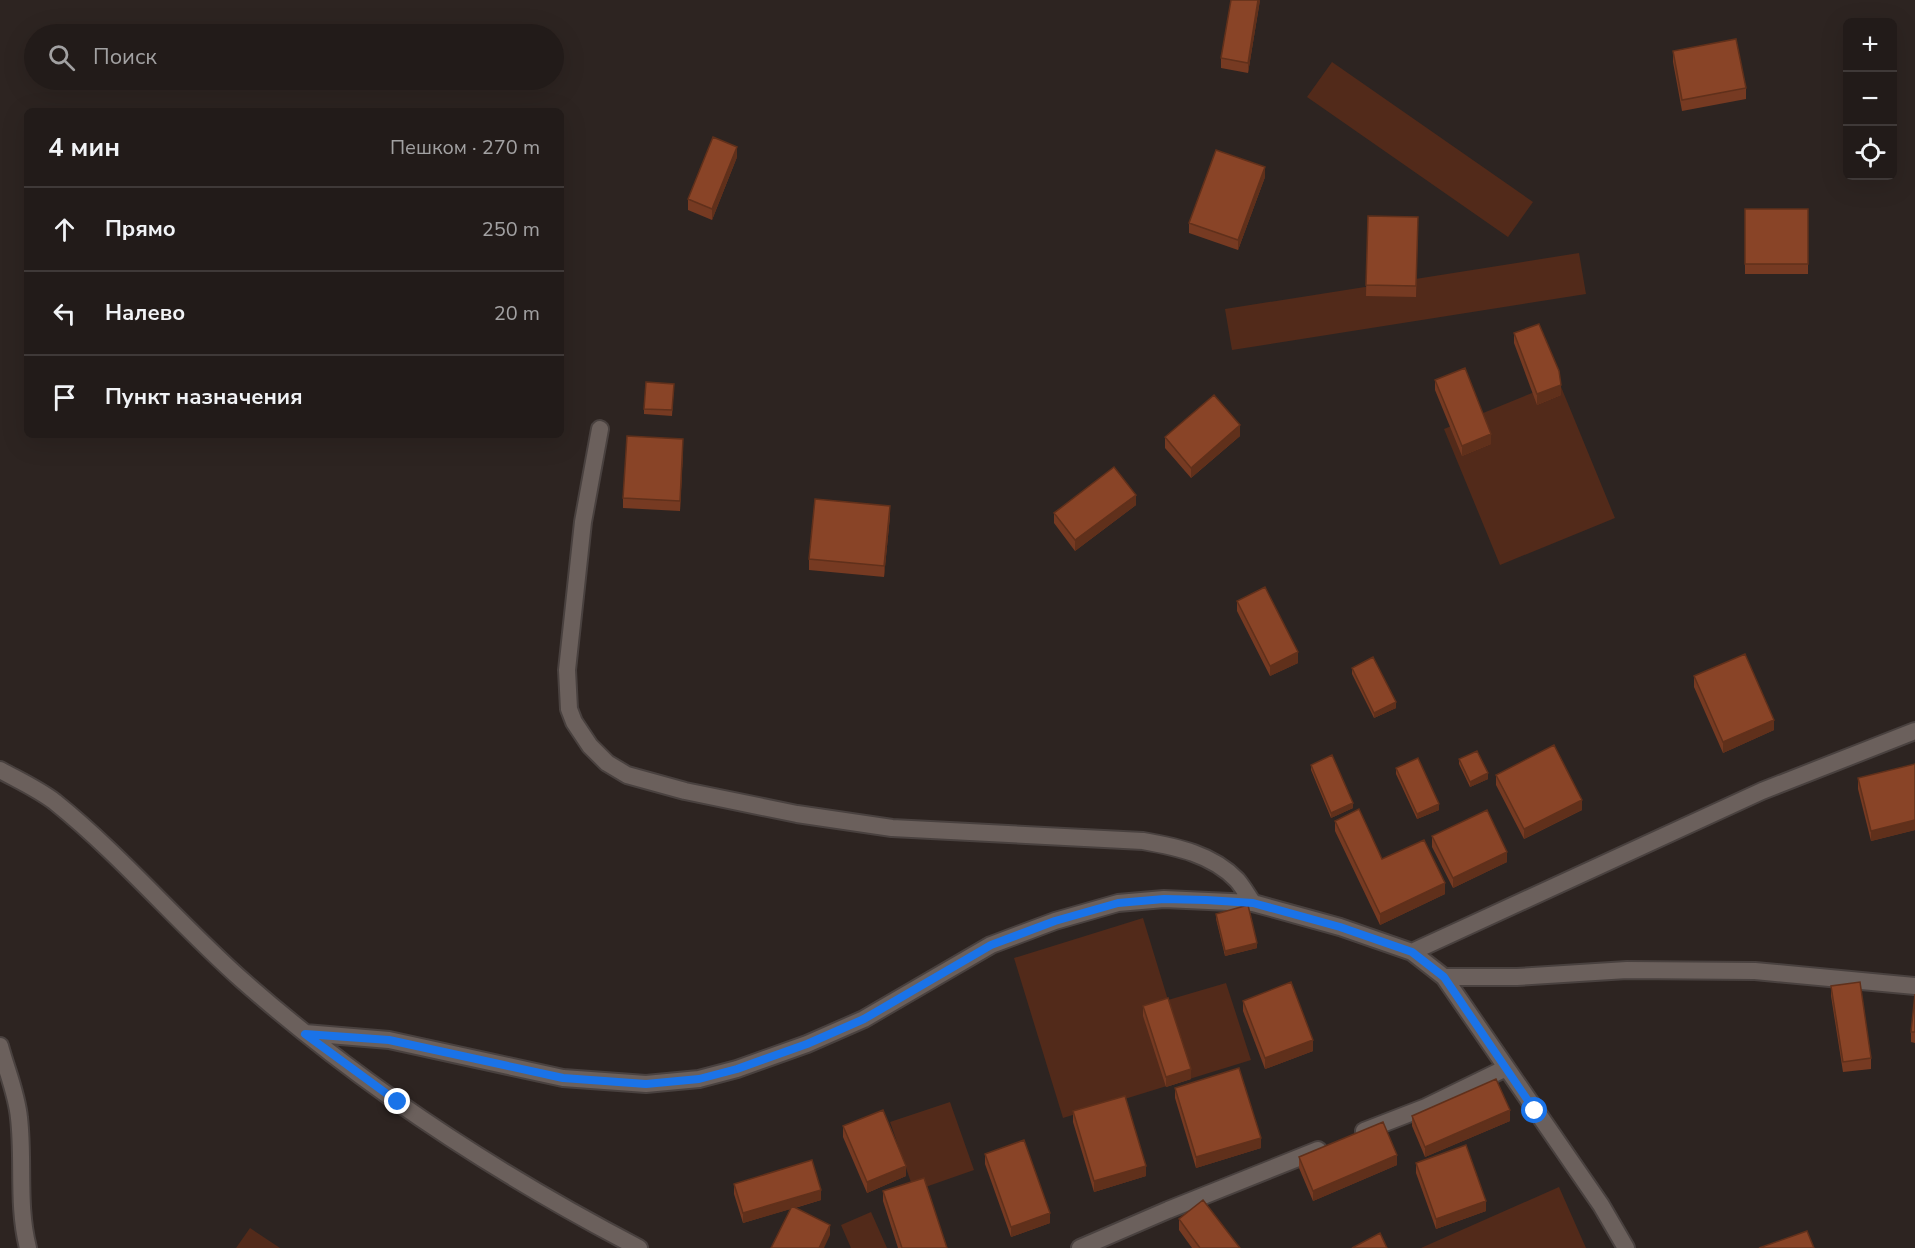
<!DOCTYPE html>
<html lang="ru">
<head>
<meta charset="utf-8">
<style>
  :root { --surface:#221b19; --page:#2e2826; --text:#f1f3f6; --muted:#a2a1a2; --line:#3f3938 }
  body { margin:0; font-family:"Nunito Sans",sans-serif; background:var(--page); color:var(--text) }
  .controls { position:absolute; right:18px; top:18px; display:grid; overflow:hidden; border-radius:9px; box-shadow:0 6px 24px #0002 }
  .controls button { width:54px; height:54px; display:grid; place-items:center; padding:0; border:0; border-bottom:2px solid var(--line); background:var(--surface); color:var(--text); font:30px sans-serif }
  .stop { position:absolute; width:18px; height:18px; margin:-14px; border:4px solid #1a73e8; border-radius:50%; background:#fff }
  .stop.end { background:#1a73e8; border-color:#fff; box-shadow:0 2px 6px #0008 }
  .list { margin:0; padding:0; list-style:none }
  h2 { display:flex; justify-content:space-between; align-items:center; height:78px; margin:0; padding:0 24px; font-size:26px }
  h2 small { font-size:20px; font-weight:400; color:var(--muted) }
  .list li { display:grid; grid-template-columns:39px 1fr auto; gap:18px; align-items:center; box-sizing:border-box; height:84px; padding:0 24px; border-top:2px solid var(--line) }
  .list b { display:block; font-size:22px; white-space:nowrap }
  .list em { font-size:20px; font-style:normal; color:var(--muted) }
  .icon { flex:none; width:33px; height:33px; fill:none; stroke:currentColor; stroke-width:2; stroke-linecap:round; stroke-linejoin:round }
  .map { position:relative; flex:none; width:1915px; height:1248px; overflow:hidden }
  .search { position:absolute; background:var(--surface); box-shadow:0 6px 24px #0002; left:24px; top:24px; width:540px; height:66px; display:flex; align-items:center; gap:15px; box-sizing:border-box; padding:0 21px; border-radius:33px; color:var(--muted); font-size:22px }
  .panel { position:absolute; background:var(--surface); box-shadow:0 6px 24px #0002; left:24px; top:108px; width:540px; height:330px; border-radius:9px }
  .map>svg:first-child { display:block }
  .green { fill:#522a1a }
  .lines { fill:none; stroke-linecap:round; stroke-linejoin:round }
  .service-casing { stroke:#49413f; stroke-width:20 }
  .service { stroke:#6b605c; stroke-width:16 }
  .wall { fill:#763a22 }
  .shaded-wall { fill:#60301b }
  .building { fill:#894427; stroke:#60301b; stroke-width:1.5 }
  .route { stroke:#1a73e8; stroke-width:8 }
</style>
</head>
<body>
<div class="map">
<svg width="1915" height="1248" viewBox="0 0 1915 1248">
  <rect width="100%" height="100%" fill="#2d2421"/>
  <!-- green -->
  <path class="green" d="M 1332,62 L 1533,202 L 1508,237 L 1307,97 Z
    M 1579,253 L 1586,294 L 1232,350 L 1225,309 Z
    M 1559,382 L 1615,518 L 1500,565 L 1444,429 Z
    M 1143,918 L 1168,1000 L 1226,983 L 1251,1060 L 1063,1118 L 1014,958 Z
    M 950,1102 L 974,1170 L 914,1191 L 890,1122 Z
    M 1559,1187 L 1586,1248 L 1421,1248 Z
    M 871,1212 L 887,1248 L 851,1248 L 841,1225 Z
    M 250,1228 L 280,1248 L 236,1248 Z"/>
  <g class="lines">
    <!-- service casing -->
    <g class="service-casing">
      <path id="service" d="M 600,429 L 583,522 L 567,670 L 569,709 L 574,722 L 590,746 L 607,763 L 627,775 L 685,791 L 797,814 L 892,828 L 1143,841 C 1177,847 1212,854 1237,880 C 1243,887 1248,896 1253,903
        M 0,770 C 18,780 38,789 55,802 C 122,856 178,923 242,980 C 362,1086 497,1174 639,1248
        M 1412,952 L 1762,791 L 1915,731
        M 1444,977 L 1517,977 L 1627,970 L 1755,971 L 1915,986
        M 305,1033 L 389,1040 L 563,1078 L 646,1084 L 699,1079 L 737,1069 L 807,1044 L 864,1019 L 991,945 L 1055,921 L 1118,903 L 1164,899 L 1253,903 L 1340,927 L 1412,952 L 1444,977 L 1601,1205 L 1626,1248
        M 0,1046 C 6,1069 17,1094 19,1118 C 24,1161 17,1205 28,1248
        M 1364,1131 L 1426,1107 L 1506,1068
        M 1080,1248 L 1168,1210 L 1318,1150"/>
    </g>
    <!-- service -->
    <use href="#service" class="service"/>
  </g>
  <!-- wall -->
  <path class="wall" d="M 1260,0 L 1248,73 L 1221,68 L 1221,58 Z
    M 1673,51 L 1746,88 L 1746,99 L 1682,111 L 1673,62 Z
    M 737,157 L 712,220 L 688,210 L 688,199 Z
    M 1265,177 L 1238,250 L 1189,233 L 1189,223 Z
    M 1745,209 L 1808,209 L 1808,274 L 1745,274 Z
    M 1368,216 L 1418,217 L 1416,297 L 1366,296 Z
    M 1514,333 L 1561,395 L 1537,405 L 1514,343 Z
    M 1435,380 L 1491,444 L 1462,456 L 1435,390 Z
    M 674,384 L 672,416 L 644,414 L 644,409 Z
    M 1240,436 L 1191,478 L 1165,448 L 1165,437 Z
    M 683,450 L 680,511 L 623,508 L 623,498 Z
    M 1136,505 L 1075,551 L 1054,523 L 1054,513 Z
    M 890,516 L 884,577 L 809,570 L 809,559 Z
    M 1237,601 L 1298,663 L 1270,676 L 1237,611 Z
    M 1352,668 L 1396,708 L 1374,718 L 1352,674 Z
    M 1694,676 L 1774,730 L 1723,753 L 1694,687 Z
    M 1459,759 L 1488,779 L 1470,787 L 1459,764 Z
    M 1915,764 L 1915,830 L 1871,841 L 1858,789 L 1858,778 Z
    M 1311,765 L 1353,808 L 1331,818 L 1311,770 Z
    M 1396,768 L 1439,810 L 1417,819 L 1396,774 Z
    M 1496,775 L 1582,810 L 1524,839 L 1496,785 Z
    M 1335,821 L 1382,859 L 1445,894 L 1380,925 L 1335,831 Z
    M 1432,836 L 1507,862 L 1453,888 L 1432,847 Z
    M 1216,914 L 1257,948 L 1225,956 L 1216,919 Z
    M 1831,986 L 1871,1058 L 1871,1069 L 1843,1072 L 1831,996 Z
    M 1915,994 L 1915,1043 L 1911,1042 L 1911,1032 Z
    M 1243,1001 L 1313,1051 L 1265,1069 L 1243,1011 Z
    M 1143,1006 L 1191,1079 L 1166,1087 L 1143,1016 Z
    M 1175,1088 L 1261,1148 L 1196,1168 L 1175,1098 Z
    M 1073,1111 L 1146,1176 L 1094,1192 L 1073,1122 Z
    M 1412,1116 L 1510,1121 L 1425,1157 L 1412,1126 Z
    M 843,1126 L 906,1176 L 867,1193 L 843,1137 Z
    M 985,1154 L 1050,1223 L 1011,1237 L 985,1164 Z
    M 1299,1157 L 1397,1165 L 1313,1201 L 1299,1168 Z
    M 1416,1163 L 1486,1211 L 1436,1229 L 1416,1173 Z
    M 734,1184 L 821,1200 L 795,1208 L 830,1235 L 790,1209 L 743,1223 L 734,1194 Z
    M 883,1191 L 947,1248 L 898,1248 L 883,1201 Z
    M 1179,1219 L 1240,1248 L 1192,1248 L 1179,1230 Z"/>
  <!-- shaded-wall -->
  <path class="shaded-wall" d="M 1258,0 L 1260,0 L 1248,73 L 1248,63 Z
    M 737,147 L 737,157 L 712,220 L 712,209 Z
    M 1265,167 L 1265,177 L 1238,250 L 1238,240 Z
    M 1561,385 L 1561,395 L 1537,405 L 1537,394 Z
    M 1240,425 L 1240,436 L 1191,478 L 1191,468 Z
    M 1491,434 L 1491,444 L 1462,456 L 1462,446 Z
    M 683,439 L 683,450 L 680,511 L 680,501 Z
    M 1136,495 L 1136,505 L 1075,551 L 1075,540 Z
    M 890,506 L 890,516 L 884,577 L 884,566 Z
    M 1298,652 L 1298,663 L 1270,676 L 1270,666 Z
    M 1396,702 L 1396,708 L 1374,718 L 1374,713 Z
    M 1774,720 L 1774,730 L 1723,753 L 1723,742 Z
    M 1488,773 L 1488,779 L 1470,787 L 1470,782 Z
    M 1582,800 L 1582,810 L 1524,839 L 1524,829 Z
    M 1353,803 L 1353,808 L 1331,818 L 1331,813 Z
    M 1439,804 L 1439,810 L 1417,819 L 1417,814 Z
    M 1915,820 L 1915,830 L 1871,841 L 1871,831 Z
    M 1507,852 L 1507,862 L 1453,888 L 1453,878 Z
    M 1445,883 L 1445,894 L 1380,925 L 1380,914 Z
    M 1257,943 L 1257,948 L 1225,956 L 1225,951 Z
    M 1313,1040 L 1313,1051 L 1265,1069 L 1265,1058 Z
    M 1191,1069 L 1191,1079 L 1166,1087 L 1166,1077 Z
    M 1510,1110 L 1510,1121 L 1425,1157 L 1425,1147 Z
    M 1261,1138 L 1261,1148 L 1196,1168 L 1196,1157 Z
    M 1397,1155 L 1397,1165 L 1313,1201 L 1313,1191 Z
    M 906,1166 L 906,1176 L 867,1193 L 867,1182 Z
    M 1146,1166 L 1146,1176 L 1094,1192 L 1094,1181 Z
    M 821,1190 L 821,1200 L 743,1223 L 743,1213 Z
    M 1486,1201 L 1486,1211 L 1436,1229 L 1436,1219 Z
    M 1050,1213 L 1050,1223 L 1011,1237 L 1011,1227 Z
    M 830,1225 L 830,1235 L 824,1248 L 819,1248 Z"/>
  <!-- building -->
  <path class="building" d="M 1231,0 L 1258,0 L 1248,63 L 1221,58 Z
    M 1736,39 L 1746,88 L 1682,100 L 1673,51 Z
    M 713,137 L 737,147 L 712,209 L 688,199 Z
    M 1216,150 L 1265,167 L 1238,240 L 1189,223 Z
    M 1745,209 L 1808,209 L 1808,264 L 1745,264 Z
    M 1368,216 L 1418,217 L 1416,286 L 1366,285 Z
    M 1539,324 L 1559,371 L 1561,385 L 1537,394 L 1514,333 Z
    M 1465,368 L 1491,434 L 1462,446 L 1435,380 Z
    M 646,382 L 674,384 L 672,410 L 644,409 Z
    M 1214,395 L 1240,425 L 1191,468 L 1165,437 Z
    M 627,436 L 683,439 L 680,501 L 623,498 Z
    M 1114,467 L 1136,495 L 1075,540 L 1054,513 Z
    M 815,499 L 890,506 L 884,566 L 809,559 Z
    M 1265,587 L 1298,652 L 1270,666 L 1237,601 Z
    M 1745,654 L 1774,720 L 1723,742 L 1694,676 Z
    M 1373,657 L 1396,702 L 1374,713 L 1352,668 Z
    M 1554,745 L 1582,800 L 1524,829 L 1496,775 Z
    M 1477,751 L 1488,773 L 1470,782 L 1459,759 Z
    M 1332,755 L 1353,803 L 1331,813 L 1311,765 Z
    M 1418,758 L 1439,804 L 1417,814 L 1396,768 Z
    M 1915,764 L 1915,820 L 1871,831 L 1858,778 Z
    M 1359,809 L 1382,859 L 1424,840 L 1445,883 L 1380,914 L 1335,821 Z
    M 1487,810 L 1507,852 L 1453,878 L 1432,836 Z
    M 1248,905 L 1257,943 L 1225,951 L 1216,914 Z
    M 1291,982 L 1313,1040 L 1265,1058 L 1243,1001 Z
    M 1860,982 L 1871,1058 L 1843,1062 L 1831,986 Z
    M 1915,994 L 1915,1032 L 1911,1032 Z
    M 1168,998 L 1191,1069 L 1166,1077 L 1143,1006 Z
    M 1239,1068 L 1261,1138 L 1196,1157 L 1175,1088 Z
    M 1496,1079 L 1510,1110 L 1425,1147 L 1412,1116 Z
    M 1125,1096 L 1146,1166 L 1094,1181 L 1073,1111 Z
    M 883,1110 L 906,1166 L 867,1182 L 843,1126 Z
    M 1383,1122 L 1397,1155 L 1313,1191 L 1299,1157 Z
    M 1024,1140 L 1050,1213 L 1011,1227 L 985,1154 Z
    M 1466,1145 L 1486,1201 L 1436,1219 L 1416,1163 Z
    M 812,1160 L 821,1190 L 743,1213 L 734,1184 Z
    M 924,1178 L 947,1248 L 902,1248 L 883,1191 Z
    M 1203,1200 L 1240,1248 L 1200,1248 L 1179,1219 Z
    M 792,1206 L 830,1225 L 819,1248 L 771,1248 Z
    M 1807,1231 L 1814,1248 L 1759,1248 Z
    M 1380,1233 L 1387,1248 L 1352,1248 Z"/>
  <g class="lines">
    <!-- route -->
    <path class="route" d="M 398,1102 L 305,1034 L 389,1040 L 563,1078 L 646,1084 L 699,1079 L 737,1069 L 807,1044 L 864,1019 L 991,945 L 1055,921 L 1118,903 L 1164,899 L 1206,900 L 1253,903 L 1340,927 L 1412,952 L 1444,977 L 1535,1111"/>
  </g>
</svg>
<div class="controls">
<button>+</button>
<button>−</button>
<button><svg class="icon" aria-label="locate" viewBox="0 0 24 24"><circle cx="12" cy="12" r="6"/><path d="M12 2v4M12 18v4M2 12h4M18 12h4"/></svg></button>
</div>
<div class="stop" style="left:1535px;top:1111px"></div>
<div class="stop end" style="left:398px;top:1102px"></div>
<div class="search"><svg class="icon" aria-label="search" viewBox="0 0 24 24"><circle cx="10" cy="10" r="6"/><path d="M15 15l6 6"/></svg>Поиск</div>
<section class="panel">
<h2>4 мин<small>Пешком · 270 m</small></h2>
<ul class="list">
<li><svg class="icon" aria-label="ahead" viewBox="0 0 24 24"><path d="M12 20V5M6 11l6-6 6 6"/></svg><div><b>Прямо</b></div><em>250 m</em></li>
<li><svg class="icon" aria-label="left" viewBox="0 0 24 24"><path d="M17 20v-9H6M10 6l-5 5 5 5"/></svg><div><b>Налево</b></div><em>20 m</em></li>
<li><svg class="icon" aria-label="arrive" viewBox="0 0 24 24"><path d="M6 21V4h12l-3 4 3 4H6"/></svg><div><b>Пункт назначения</b></div></li>
</ul>
</section>
</div>
</body>
</html>
